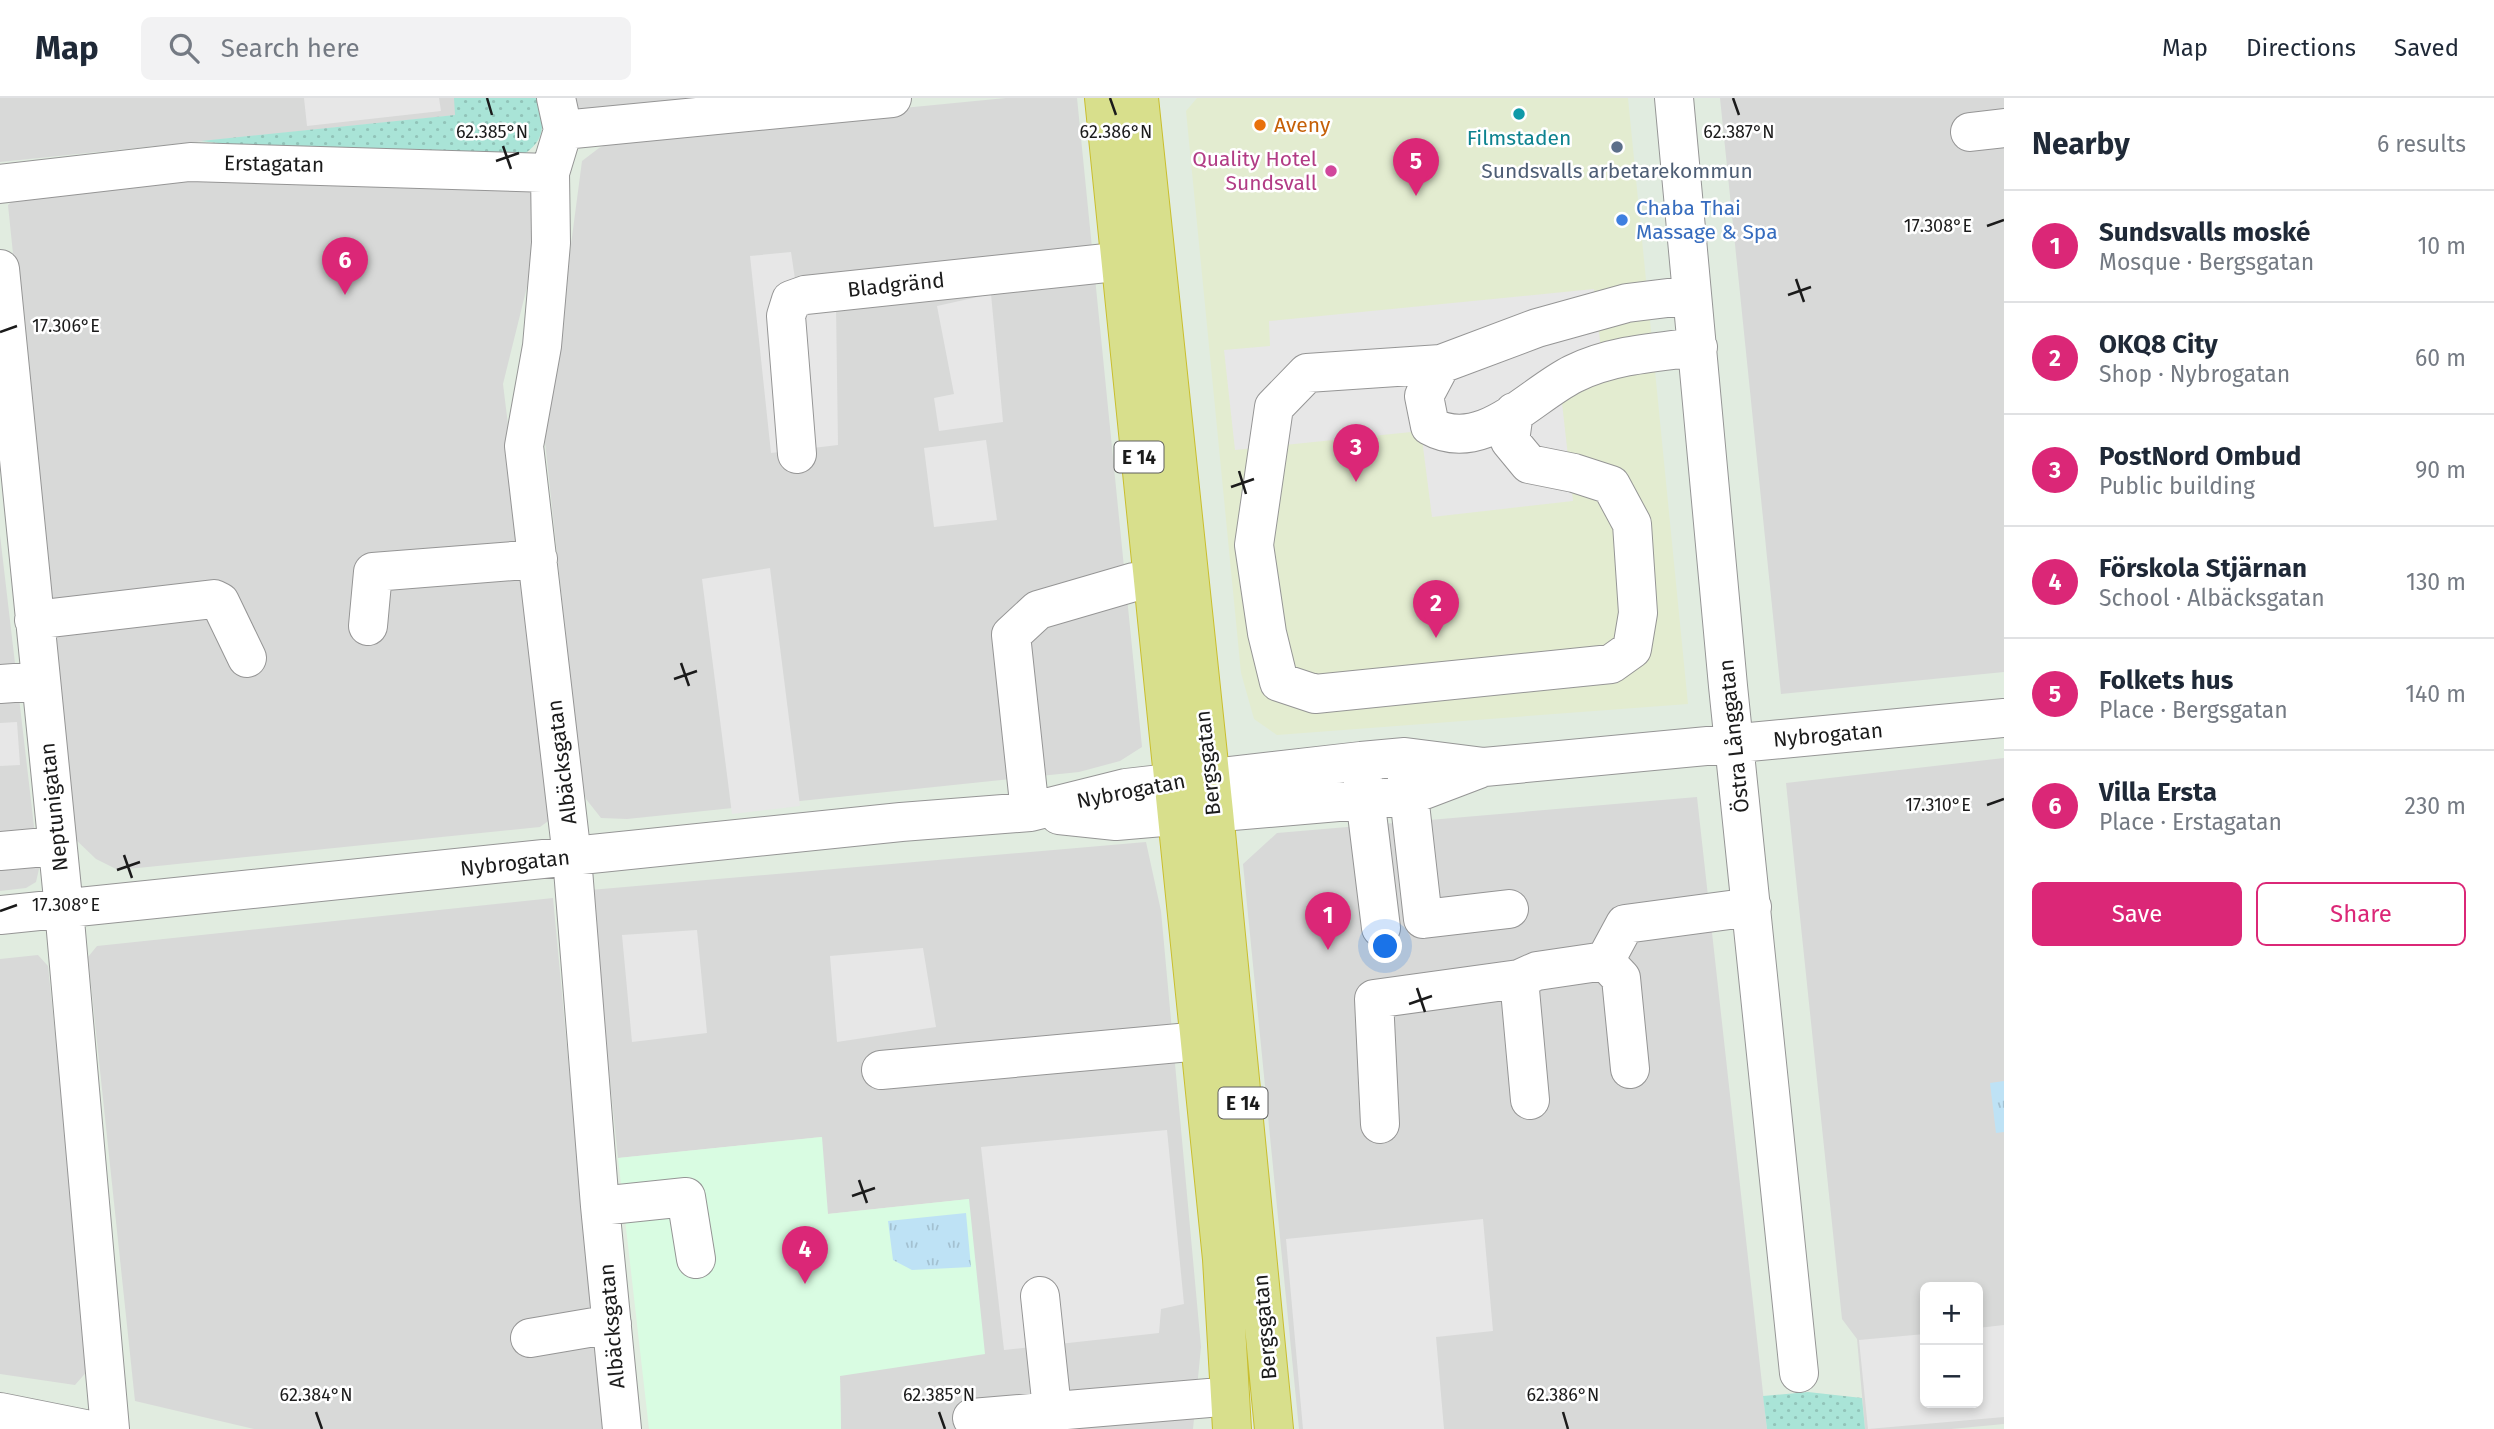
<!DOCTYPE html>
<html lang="en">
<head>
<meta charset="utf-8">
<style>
  :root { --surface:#fff; --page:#f2f2f3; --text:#1f2937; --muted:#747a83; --line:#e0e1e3; --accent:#db2777 }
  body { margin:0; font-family:"Fira Sans",sans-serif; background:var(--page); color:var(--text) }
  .controls { position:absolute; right:21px; bottom:21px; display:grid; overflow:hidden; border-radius:10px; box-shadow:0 4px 10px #0003 }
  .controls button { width:63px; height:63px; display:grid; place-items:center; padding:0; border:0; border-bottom:2px solid var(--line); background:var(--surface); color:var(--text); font:35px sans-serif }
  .you { position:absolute; left:1386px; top:849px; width:24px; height:24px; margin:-18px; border:5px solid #fff; border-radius:50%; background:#1a73e8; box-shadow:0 0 0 10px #1a73e833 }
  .badge { display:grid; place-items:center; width:46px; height:46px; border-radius:50%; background:var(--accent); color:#fff; font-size:23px; font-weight:700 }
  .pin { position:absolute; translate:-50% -58px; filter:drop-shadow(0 2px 4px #0008) }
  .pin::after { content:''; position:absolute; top:37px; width:24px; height:21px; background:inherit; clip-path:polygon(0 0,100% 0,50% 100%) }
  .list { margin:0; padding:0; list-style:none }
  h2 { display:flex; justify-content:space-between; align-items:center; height:91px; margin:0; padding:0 28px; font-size:30px }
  h2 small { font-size:23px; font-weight:400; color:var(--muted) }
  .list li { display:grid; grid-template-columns:46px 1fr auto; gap:21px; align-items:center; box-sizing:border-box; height:112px; padding:0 28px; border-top:2px solid var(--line) }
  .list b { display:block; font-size:26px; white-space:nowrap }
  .list p { margin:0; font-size:23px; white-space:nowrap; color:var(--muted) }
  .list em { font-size:23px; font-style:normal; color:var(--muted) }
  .actions { display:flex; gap:14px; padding:21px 28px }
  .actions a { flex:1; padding:16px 0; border:2px solid var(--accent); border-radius:10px; text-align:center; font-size:24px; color:var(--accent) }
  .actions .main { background:var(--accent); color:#fff }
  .icon { flex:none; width:38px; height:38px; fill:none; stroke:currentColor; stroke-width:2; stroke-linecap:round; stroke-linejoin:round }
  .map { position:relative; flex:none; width:2004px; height:1331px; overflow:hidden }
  header { display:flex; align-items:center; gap:42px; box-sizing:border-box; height:98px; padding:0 35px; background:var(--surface); border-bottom:2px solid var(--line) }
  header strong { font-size:33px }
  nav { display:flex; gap:38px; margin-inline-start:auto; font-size:24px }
  .search { width:490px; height:63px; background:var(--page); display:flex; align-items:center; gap:18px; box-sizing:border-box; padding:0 24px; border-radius:10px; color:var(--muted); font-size:26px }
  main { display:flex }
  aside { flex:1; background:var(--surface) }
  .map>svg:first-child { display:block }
  .residential { fill:#d8d9d8; fill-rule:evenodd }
  .commercial { fill:#e3ecd0 }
  .education { fill:#d9fce2 }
  .grass { fill:url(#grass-dots) }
  .park { fill:url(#park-tufts) }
  .parking { fill:#e7e7e7 }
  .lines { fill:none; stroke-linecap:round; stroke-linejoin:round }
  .minor-casing { stroke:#959595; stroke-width:40 }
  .highway-casing { stroke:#c9be2e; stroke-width:40 }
  .minor { stroke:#fff; stroke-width:38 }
  .highway { stroke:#d8df8c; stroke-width:38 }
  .ticks { fill:none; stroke:#1b1b1b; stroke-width:2.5 }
  .culture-dot { fill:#0f9aa8; stroke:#fff; stroke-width:2.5 }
  .food-dot { fill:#e8710a; stroke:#fff; stroke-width:2.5 }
  .service-dot { fill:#5c6f8a; stroke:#fff; stroke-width:2.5 }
  .hotel-dot { fill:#d1479c; stroke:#fff; stroke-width:2.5 }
  .shop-dot { fill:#3f7fe0; stroke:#fff; stroke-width:2.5 }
  .labels { text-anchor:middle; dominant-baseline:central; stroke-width:5; stroke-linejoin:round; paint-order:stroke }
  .shield { fill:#fff; stroke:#5f5f5f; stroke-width:2 }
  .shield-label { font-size:19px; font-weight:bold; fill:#1b1b1b }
  .food-label { font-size:21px; fill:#c56008; stroke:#fff; text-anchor:start }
  .culture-label { font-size:21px; fill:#0d838f; stroke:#fff }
  .hotel-label { font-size:21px; fill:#b23c85; stroke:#fff; text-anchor:end }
  .street-label { font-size:21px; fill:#1b1b1b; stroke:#fff }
  .service-label { font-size:21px; fill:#4e5e75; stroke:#fff }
  .shop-label { font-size:21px; fill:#366cbe; stroke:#fff; text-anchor:start }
  .ticks-label { font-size:18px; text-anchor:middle; fill:#1b1b1b; stroke:#fff; stroke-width:5; stroke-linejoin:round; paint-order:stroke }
</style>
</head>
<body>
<header>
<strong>Map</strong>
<div class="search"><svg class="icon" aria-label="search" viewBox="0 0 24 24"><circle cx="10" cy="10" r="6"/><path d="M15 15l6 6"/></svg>Search here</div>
<nav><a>Map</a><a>Directions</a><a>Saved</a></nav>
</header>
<main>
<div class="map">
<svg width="2004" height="1331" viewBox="0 0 2004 1331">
  <defs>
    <pattern id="grass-dots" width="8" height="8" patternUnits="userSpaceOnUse" patternTransform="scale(1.75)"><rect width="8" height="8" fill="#a9e4d7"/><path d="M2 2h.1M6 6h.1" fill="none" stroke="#91c3b8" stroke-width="1.8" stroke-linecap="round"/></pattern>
    <pattern id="park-tufts" width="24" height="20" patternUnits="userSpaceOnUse" patternTransform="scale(1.75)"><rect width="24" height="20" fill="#bee2f5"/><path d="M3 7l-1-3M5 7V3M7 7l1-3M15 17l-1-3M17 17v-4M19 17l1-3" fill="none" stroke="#a3c1d1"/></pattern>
  </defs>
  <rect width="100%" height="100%" fill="#e1ece0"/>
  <!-- residential -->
  <path class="residential" d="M 0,0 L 456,0 L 458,17 L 0,64 Z
    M 571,0 L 712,0 L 574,15 Z
    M 1006,0 L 1077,0 L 1142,649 L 1120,663 L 1079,674 L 627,721 L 601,720 L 586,701 L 582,689 L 545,344 L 582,63 L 599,50 L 625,37 Z
    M 1720,0 L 2004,0 L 2004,574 L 1781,596 Z
    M 203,75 L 519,84 L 533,95 L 540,136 L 503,286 L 554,701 L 551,721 L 540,729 L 118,772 L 96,761 L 73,739 L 8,107 L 20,96 Z
    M 0,437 L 39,771 L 36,784 L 26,790 L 0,793 Z
    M 2004,660 L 2004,1326 L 1951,1331 L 1865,1331 L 1857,1241 L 1842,1221 L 1786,685 ZM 1925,1189 L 1978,1189 L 1978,1305 L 1925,1305 Z
    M 1697,699 L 1767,1331 L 1299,1331 L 1243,766 L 1277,735 Z
    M 1146,744 L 1161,813 L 1201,1249 L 1193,1331 L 841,1331 L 840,1278 L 969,1101 L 827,1116 L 821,1039 L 618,1060 L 590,792 Z
    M 553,800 L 603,1331 L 254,1331 L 135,1303 L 88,859 L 97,848 Z
    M 38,857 L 48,868 L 90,1270 L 75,1287 L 0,1276 L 0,861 Z"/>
  <!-- commercial -->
  <path class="commercial" d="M 1197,0 L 1628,0 L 1688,606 L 1277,637 L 1254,621 L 1241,575 L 1186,13 Z"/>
  <!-- education -->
  <path class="education" d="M 822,1039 L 828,1116 L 969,1101 L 985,1256 L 840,1278 L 841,1331 L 649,1331 L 618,1060 Z"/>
  <!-- grass -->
  <path class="grass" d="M 454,0 L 540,0 C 543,25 547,41 524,56 L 285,53 L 201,43 L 455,17 Z
    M 1808,1294 L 1862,1300 L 1865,1331 L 1767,1331 L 1763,1298 Z"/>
  <!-- park -->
  <path class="park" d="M 2004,983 L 2004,1034 L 1996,1035 L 1990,985 Z
    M 966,1115 L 971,1169 L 912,1172 L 893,1162 L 888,1123 Z"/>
  <!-- parking -->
  <path class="parking" d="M 304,0 L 439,0 L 441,13 L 307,28 Z
    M 791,154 L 799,208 L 836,208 L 838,347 L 771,355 L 750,158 Z
    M 1594,191 L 1604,278 L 1561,296 L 1573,403 L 1432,419 L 1421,333 L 1235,352 L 1224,252 L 1270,248 L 1269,223 Z
    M 991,196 L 1003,324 L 939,333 L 934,300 L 954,296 L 937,208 Z
    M 986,342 L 997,422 L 934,429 L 924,350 Z
    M 770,470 L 800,708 L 732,716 L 702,481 Z
    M 17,624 L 20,667 L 0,668 L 0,625 Z
    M 697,832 L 707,935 L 632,944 L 622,837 Z
    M 923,850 L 936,929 L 837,944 L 830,858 Z
    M 1167,1032 L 1184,1206 L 1161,1211 L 1159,1235 L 1004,1252 L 981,1049 Z
    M 1483,1121 L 1493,1233 L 1436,1239 L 1444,1331 L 1303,1331 L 1286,1141 Z
    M 2004,1227 L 2004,1319 L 1868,1331 L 1859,1242 L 1925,1236 L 1925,1305 L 1978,1305 L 1978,1230 Z"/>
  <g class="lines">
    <!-- minor casing -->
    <g class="minor-casing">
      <path id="minor" d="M 556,0 L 563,32 L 550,75 L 551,145 L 542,248 L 524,348 L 572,759 L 600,1108 L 622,1331
        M 1674,0 L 1728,588 L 1799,1275
        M 563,32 L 892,0
        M 1970,34 L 2004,30
        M 0,86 L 190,64 L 550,75
        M 0,171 L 64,811 L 110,1331
        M 1692,197 L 1627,205 L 1537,230 L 1441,266 L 1424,298 L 1430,328 C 1482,357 1529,298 1573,276 C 1611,257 1656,254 1698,249
        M 1441,266 L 1307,275 L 1274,309 L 1254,447 L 1267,535 L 1279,584 L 1315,596 L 1611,566 L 1632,551 L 1638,515 L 1632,426 L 1611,387 L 1574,375 L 1529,366 L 1510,343 L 1514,314
        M 797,356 L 786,218 L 791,202 L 805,197 L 1153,160
        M 34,522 L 214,501 L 220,504 L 247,560
        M 368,528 L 373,474 L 538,461
        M 0,586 L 41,583
        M 1406,671 L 1423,821 L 1509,811
        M 1362,675 L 1381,830
        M 1030,714 L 1011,537 L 1038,512 L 1134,484 L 1184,478
        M 1059,717 L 1116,723 L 1408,698 L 1479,671
        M 0,753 L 57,748
        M 0,817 L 901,724 L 1030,714 L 1126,690 L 1361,663 L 1405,659 L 1484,669 L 2004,620
        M 1605,863 L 1621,880 L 1630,971
        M 1519,881 L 1530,1002
        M 881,972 L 1234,940
        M 1380,1026 L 1374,901 L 1519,881 L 1537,873 L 1605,863 L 1625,826 L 1752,809
        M 600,1108 L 686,1099 L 696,1161
        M 1040,1198 L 1052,1311
        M 530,1240 L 612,1226
        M 0,1314 L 85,1331
        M 972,1320 L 1209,1300"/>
    </g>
    <!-- highway casing -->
    <g class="highway-casing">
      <path id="highway" d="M 1104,0 L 1222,1161 L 1232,1331
        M 1139,0 L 1214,714 L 1274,1331"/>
    </g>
    <!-- minor -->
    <use href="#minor" class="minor"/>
    <!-- highway -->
    <use href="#highway" class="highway"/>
  </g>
  <!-- ticks -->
  <path class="ticks" d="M 487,0 L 492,17M 1110,0 L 1116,17M 1733,0 L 1739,17M 503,48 L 511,71M 496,63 L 519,55M 1987,128 L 2004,122M 1796,181 L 1804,204M 1788,197 L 1811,189M 0,234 L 17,228M 1239,373 L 1246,396M 1231,389 L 1254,381M 681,565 L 689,588M 674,581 L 697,573M 1987,707 L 2004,701M 124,757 L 132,780M 117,772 L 140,764M 0,813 L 17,807M 1417,890 L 1425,914M 1409,906 L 1432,898M 859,1082 L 867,1105M 852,1098 L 875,1090M 316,1314 L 322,1331M 939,1314 L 945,1331M 1563,1314 L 1568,1331"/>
  <!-- markers -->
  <circle class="culture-dot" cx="1519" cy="16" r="7"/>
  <circle class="food-dot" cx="1260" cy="27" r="7"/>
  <circle class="service-dot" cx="1617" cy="49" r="7"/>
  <circle class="hotel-dot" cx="1331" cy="73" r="7"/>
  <circle class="shop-dot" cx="1622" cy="122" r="7"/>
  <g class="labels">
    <!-- shield labels -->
    <g class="shield">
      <rect x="1114.5" y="343.5" width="49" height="31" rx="5"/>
      <rect x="1218.5" y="989.5" width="49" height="31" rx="5"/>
    </g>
    <g class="shield-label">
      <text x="1139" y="359">E 14</text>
      <text x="1243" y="1005">E 14</text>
    </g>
    <!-- food labels -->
    <g class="food-label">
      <text x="1274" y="27">Aveny</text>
    </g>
    <!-- culture labels -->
    <g class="culture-label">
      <text x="1519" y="40">Filmstaden</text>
    </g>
    <!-- hotel labels -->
    <g class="hotel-label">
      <text x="1317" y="61">Quality Hotel<tspan x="1317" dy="24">Sundsvall</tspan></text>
    </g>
    <!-- street labels -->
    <g class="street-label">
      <text transform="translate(274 66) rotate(1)">Erstagatan</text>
      <text transform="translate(896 187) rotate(-6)">Bladgränd</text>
      <text transform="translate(1828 637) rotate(-5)">Nybrogatan</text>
      <text transform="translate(1734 638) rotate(-96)">Östra Långgatan</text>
      <text transform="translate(562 664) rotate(-97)">Albäcksgatan</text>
      <text transform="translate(1208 665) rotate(-96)">Bergsgatan</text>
      <text transform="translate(1131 693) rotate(-11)">Nybrogatan</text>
      <text transform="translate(54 709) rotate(-96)">Neptunigatan</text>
      <text transform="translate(515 765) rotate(-6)">Nybrogatan</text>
      <text transform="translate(612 1228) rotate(-95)">Albäcksgatan</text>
      <text transform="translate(1265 1229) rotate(-95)">Bergsgatan</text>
    </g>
    <!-- service labels -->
    <g class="service-label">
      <text x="1617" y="73">Sundsvalls arbetarekommun</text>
    </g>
    <!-- shop labels -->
    <g class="shop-label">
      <text x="1636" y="110">Chaba Thai<tspan x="1636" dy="24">Massage &amp; Spa</tspan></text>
    </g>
  </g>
  <g class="ticks-label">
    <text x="492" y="40">62.385°N</text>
    <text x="1116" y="40">62.386°N</text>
    <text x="1739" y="40">62.387°N</text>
    <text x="1938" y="134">17.308°E</text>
    <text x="66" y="234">17.306°E</text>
    <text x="1938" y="713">17.310°E</text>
    <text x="66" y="813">17.308°E</text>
    <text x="316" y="1303">62.384°N</text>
    <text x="939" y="1303">62.385°N</text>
    <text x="1563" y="1303">62.386°N</text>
  </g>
</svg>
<div class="controls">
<button>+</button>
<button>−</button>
</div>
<div class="you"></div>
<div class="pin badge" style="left:1328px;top:852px">1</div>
<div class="pin badge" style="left:1436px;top:540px">2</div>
<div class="pin badge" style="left:1356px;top:384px">3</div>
<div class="pin badge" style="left:805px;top:1186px">4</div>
<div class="pin badge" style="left:1416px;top:98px">5</div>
<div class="pin badge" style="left:345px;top:197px">6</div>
</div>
<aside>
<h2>Nearby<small>6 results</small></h2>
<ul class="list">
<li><span class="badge">1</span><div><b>Sundsvalls moské</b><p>Mosque · Bergsgatan</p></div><em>10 m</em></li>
<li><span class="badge">2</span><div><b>OKQ8 City</b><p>Shop · Nybrogatan</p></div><em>60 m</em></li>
<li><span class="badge">3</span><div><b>PostNord Ombud</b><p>Public building</p></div><em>90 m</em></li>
<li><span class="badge">4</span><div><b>Förskola Stjärnan</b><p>School · Albäcksgatan</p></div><em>130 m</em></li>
<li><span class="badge">5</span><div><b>Folkets hus</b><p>Place · Bergsgatan</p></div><em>140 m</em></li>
<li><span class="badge">6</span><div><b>Villa Ersta</b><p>Place · Erstagatan</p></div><em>230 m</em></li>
</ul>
<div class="actions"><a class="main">Save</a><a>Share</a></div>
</aside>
</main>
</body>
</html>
